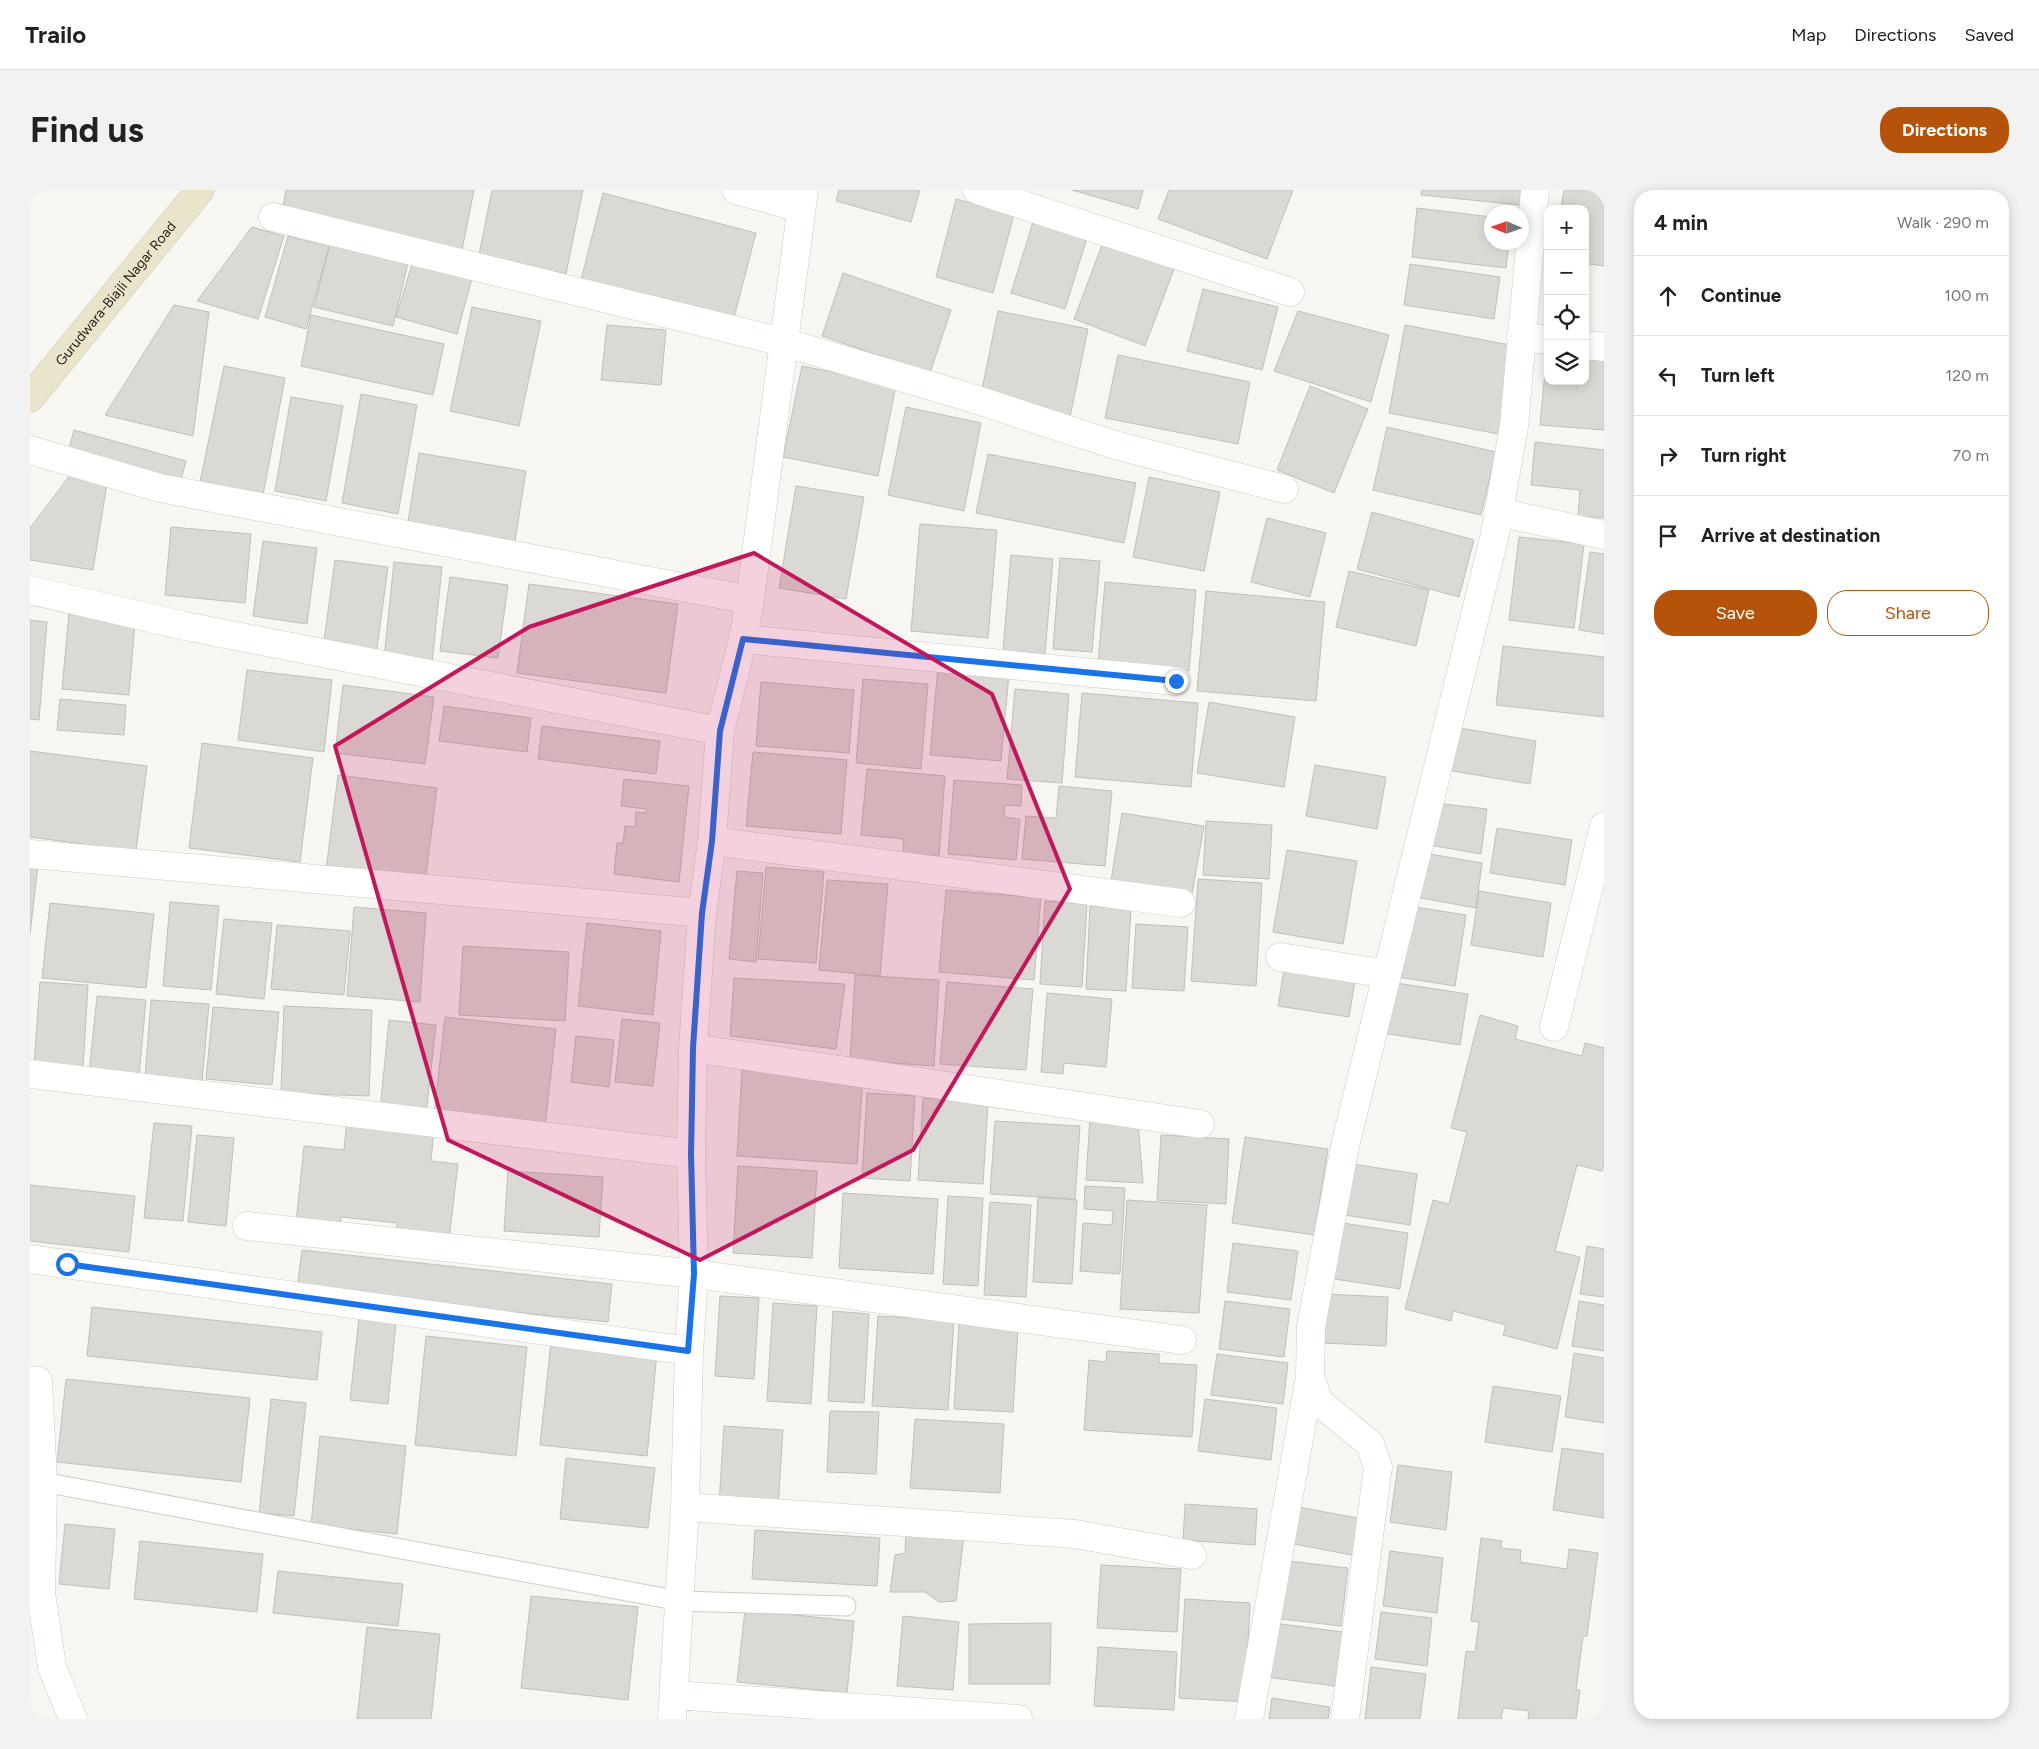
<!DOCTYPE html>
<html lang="en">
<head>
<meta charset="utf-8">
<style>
  :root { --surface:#fff; --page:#f2f2f2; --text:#202124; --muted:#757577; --line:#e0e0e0; --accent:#b45309 }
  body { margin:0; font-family:Figtree,sans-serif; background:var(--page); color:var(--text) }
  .controls { position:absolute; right:15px; top:15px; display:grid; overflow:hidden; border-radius:10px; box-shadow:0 2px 12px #0003 }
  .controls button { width:45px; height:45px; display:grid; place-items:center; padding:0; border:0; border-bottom:1px solid var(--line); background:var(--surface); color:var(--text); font:25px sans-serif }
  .compass { position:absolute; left:1454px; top:15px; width:45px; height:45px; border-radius:50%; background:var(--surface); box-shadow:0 2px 12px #0003; rotate:272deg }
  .stop { position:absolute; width:15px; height:15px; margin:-11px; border:4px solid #1a73e8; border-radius:50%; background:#fff }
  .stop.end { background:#1a73e8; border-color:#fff; box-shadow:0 1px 5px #0008 }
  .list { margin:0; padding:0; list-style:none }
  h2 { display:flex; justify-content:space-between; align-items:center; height:65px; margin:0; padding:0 20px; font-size:21px }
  h2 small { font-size:16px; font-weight:400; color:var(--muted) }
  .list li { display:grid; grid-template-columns:32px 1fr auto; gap:15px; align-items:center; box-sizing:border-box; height:80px; padding:0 20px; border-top:1px solid var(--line) }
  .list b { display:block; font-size:19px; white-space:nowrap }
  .list em { font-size:16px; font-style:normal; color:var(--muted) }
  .actions { display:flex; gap:10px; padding:15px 20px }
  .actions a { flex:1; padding:11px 0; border:1px solid var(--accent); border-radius:20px; text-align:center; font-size:18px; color:var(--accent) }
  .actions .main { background:var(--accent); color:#fff }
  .icon { flex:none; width:28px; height:28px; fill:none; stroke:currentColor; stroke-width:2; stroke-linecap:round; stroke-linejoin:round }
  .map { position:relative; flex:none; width:1574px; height:1529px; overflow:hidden; border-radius:20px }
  header { display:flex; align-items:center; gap:30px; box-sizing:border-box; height:70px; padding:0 25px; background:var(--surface); border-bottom:1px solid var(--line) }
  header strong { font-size:24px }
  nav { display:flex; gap:28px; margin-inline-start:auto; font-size:18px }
  .intro { display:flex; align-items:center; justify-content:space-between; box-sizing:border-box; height:120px; padding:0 30px }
  h1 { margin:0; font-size:35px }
  .button { padding:12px 22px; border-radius:20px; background:var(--accent); color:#fff; font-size:18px; font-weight:700 }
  main { display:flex; gap:30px; padding:0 30px }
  aside { flex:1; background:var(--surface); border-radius:20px; box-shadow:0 2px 12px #0003 }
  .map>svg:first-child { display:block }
  .building { fill:#dbd9d4; stroke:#c0bfb9 }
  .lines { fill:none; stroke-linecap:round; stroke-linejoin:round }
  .lane-casing { stroke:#cdccc7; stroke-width:21 }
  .street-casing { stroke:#cdccc7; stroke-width:29 }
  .secondary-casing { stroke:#cdccc7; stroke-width:29 }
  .lane { stroke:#fff; stroke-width:19 }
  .street { stroke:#fff; stroke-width:28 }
  .secondary { stroke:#eae4ca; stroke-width:28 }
  .route { stroke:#1a73e8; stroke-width:6 }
  .marked { fill:#c2185b; fill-opacity:0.2; stroke:#c2185b; stroke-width:4; stroke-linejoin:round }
  .labels { text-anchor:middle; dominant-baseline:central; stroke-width:4; stroke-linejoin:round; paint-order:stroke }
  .street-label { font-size:14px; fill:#232220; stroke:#fff }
</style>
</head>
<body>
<header>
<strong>Trailo</strong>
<nav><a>Map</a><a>Directions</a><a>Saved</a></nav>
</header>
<div class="intro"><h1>Find us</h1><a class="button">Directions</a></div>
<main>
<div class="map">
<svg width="1574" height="1529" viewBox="0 0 1574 1529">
  <rect width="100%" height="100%" fill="#f7f6f1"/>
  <!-- building -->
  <path class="building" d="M 256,0 L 444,0 L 432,60 L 252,22 Z
    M 462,0 L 553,0 L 536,84 L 449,65 Z
    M 809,0 L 890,0 L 881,32 L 806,11 Z
    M 1042,0 L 1113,0 L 1108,19 Z
    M 1139,0 L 1263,0 L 1237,69 L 1128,29 Z
    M 1392,0 L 1491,0 L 1490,15 L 1391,5 Z
    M 1534,0 L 1574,0 L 1574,76 L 1559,74 L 1555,97 L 1555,19 L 1531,19 Z
    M 573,3 L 726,43 L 701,139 L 549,98 Z
    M 926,9 L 984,25 L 963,103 L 906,87 Z
    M 1387,18 L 1462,27 L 1462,52 L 1479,52 L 1476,78 L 1382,67 Z
    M 1004,29 L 1058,45 L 1035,119 L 981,103 Z
    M 222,37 L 254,46 L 228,129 L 167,111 Z
    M 258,46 L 299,57 L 276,139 L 235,127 Z
    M 1075,47 L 1146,74 L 1115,156 L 1044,129 Z
    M 300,53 L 378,73 L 363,136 L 284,117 Z
    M 383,71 L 442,88 L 427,144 L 366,127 Z
    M 1380,74 L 1470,87 L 1464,129 L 1374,115 Z
    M 813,83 L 921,120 L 900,183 L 792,146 Z
    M 1173,99 L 1248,117 L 1232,180 L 1157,161 Z
    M 144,115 L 179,122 L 163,246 L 75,225 Z
    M 442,117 L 511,131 L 489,236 L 420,221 Z
    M 968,121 L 1058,139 L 1040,227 L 951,204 Z
    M 1268,121 L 1359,145 L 1341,212 L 1244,181 Z
    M 281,125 L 414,154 L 403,205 L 271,176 Z
    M 577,135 L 636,140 L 631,195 L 571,190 Z
    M 1375,135 L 1485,156 L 1469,244 L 1359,223 Z
    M 1517,160 L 1518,191 L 1555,191 L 1555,164 L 1574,165 L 1574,240 L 1510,235 Z
    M 1088,165 L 1220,192 L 1208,254 L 1075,228 Z
    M 194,176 L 255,188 L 233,305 L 170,292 Z
    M 772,176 L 866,195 L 848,286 L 753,267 Z
    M 1280,196 L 1338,219 L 1304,303 L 1247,280 Z
    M 331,204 L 387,215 L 368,324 L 312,313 Z
    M 261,207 L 313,216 L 296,311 L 245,301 Z
    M 876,217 L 951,233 L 934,321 L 858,305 Z
    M 1357,237 L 1466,262 L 1451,325 L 1343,300 Z
    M 44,240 L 156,271 L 149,297 L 37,266 Z
    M 1505,252 L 1574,260 L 1574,328 L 1548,326 L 1550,300 L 1501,295 Z
    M 389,263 L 496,281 L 484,357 L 377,338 Z
    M 958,264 L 1106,293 L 1094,353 L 946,323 Z
    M 47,276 L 78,287 L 63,380 L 0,370 L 0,338 Z
    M 1119,287 L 1190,302 L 1174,381 L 1103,367 Z
    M 766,296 L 834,307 L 816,409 L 749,398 Z
    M 1342,322 L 1444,350 L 1429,407 L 1327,379 Z
    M 1237,328 L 1296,343 L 1280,407 L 1221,392 Z
    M 890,334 L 967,340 L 958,448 L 881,441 Z
    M 141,337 L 221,344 L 215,413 L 135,405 Z
    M 1489,347 L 1554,354 L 1544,438 L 1479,430 Z
    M 233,351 L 287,358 L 277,434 L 223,426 Z
    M 1560,362 L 1574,364 L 1574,444 L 1549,440 Z
    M 981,365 L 1023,369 L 1015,464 L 973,460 Z
    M 1030,368 L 1070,371 L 1062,462 L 1023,459 Z
    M 305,370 L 358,377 L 346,465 L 293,458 Z
    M 364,372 L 412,377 L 402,473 L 354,468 Z
    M 1319,381 L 1399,400 L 1386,456 L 1306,437 Z
    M 420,387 L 478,395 L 468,468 L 410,461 Z
    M 1075,392 L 1166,400 L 1159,481 L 1068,473 Z
    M 499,394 L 648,414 L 636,503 L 487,483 Z
    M 1176,401 L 1295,412 L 1286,511 L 1167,501 Z
    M 39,423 L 105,433 L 99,505 L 32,499 Z
    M 0,430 L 17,432 L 9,530 L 0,529 Z
    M 1473,456 L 1574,467 L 1574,527 L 1466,515 Z
    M 908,477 L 979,484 L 971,571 L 900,565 Z
    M 217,480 L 302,490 L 294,562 L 208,550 Z
    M 833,489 L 898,494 L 891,579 L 826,573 Z
    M 731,492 L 824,500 L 819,563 L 726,556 Z
    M 313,495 L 404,507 L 395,574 L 305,563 Z
    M 985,499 L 1039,504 L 1032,593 L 977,589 Z
    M 1052,503 L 1168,513 L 1161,597 L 1045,587 Z
    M 30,509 L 96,515 L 94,545 L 27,540 Z
    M 1179,512 L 1265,527 L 1254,597 L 1167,583 Z
    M 414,516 L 501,528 L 497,562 L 409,551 Z
    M 512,536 L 630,551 L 626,584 L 508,569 Z
    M 1424,537 L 1506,551 L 1500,594 L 1417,580 Z
    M 172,553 L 283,568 L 270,672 L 159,658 Z
    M 0,561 L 117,576 L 106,661 L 0,647 Z
    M 723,562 L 817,570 L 811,644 L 716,636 Z
    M 1285,575 L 1356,587 L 1347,639 L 1276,626 Z
    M 837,579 L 915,586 L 909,666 L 873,663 L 874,649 L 831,645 Z
    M 308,585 L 407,598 L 395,693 L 296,680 Z
    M 594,589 L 659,596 L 649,692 L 584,684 L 587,653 L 593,653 L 595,636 L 605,637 L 606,622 L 616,623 L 616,619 L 591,616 Z
    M 924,590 L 992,595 L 991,616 L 975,615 L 974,627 L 990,629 L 986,670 L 918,664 Z
    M 1029,596 L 1082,601 L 1075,676 L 992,669 L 996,626 L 1026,628 Z
    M 1405,613 L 1457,619 L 1451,664 L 1399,655 Z
    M 1092,623 L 1174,636 L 1162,704 L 1081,691 Z
    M 1176,631 L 1242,635 L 1239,689 L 1173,685 Z
    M 1467,638 L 1542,650 L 1535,695 L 1460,683 Z
    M 1257,660 L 1327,671 L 1313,754 L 1243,742 Z
    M 1394,663 L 1452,673 L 1446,718 L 1385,707 Z
    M 0,674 L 8,675 L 0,744 Z
    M 736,677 L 794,682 L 786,773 L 728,769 Z
    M 707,681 L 733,683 L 726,772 L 699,769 Z
    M 1168,689 L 1232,693 L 1226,796 L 1161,791 Z
    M 797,690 L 858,694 L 850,786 L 789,780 Z
    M 916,700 L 1011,708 L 1004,790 L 909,782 Z
    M 1449,701 L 1521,713 L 1513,767 L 1441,755 Z
    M 1015,711 L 1057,714 L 1052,797 L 1010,794 Z
    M 140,712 L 189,716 L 181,800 L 133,796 Z
    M 20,713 L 124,724 L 116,798 L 12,788 Z
    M 1060,716 L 1101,719 L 1096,801 L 1056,799 Z
    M 1379,716 L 1436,725 L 1425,796 L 1368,787 Z
    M 324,717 L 396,723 L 390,812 L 317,806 Z
    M 194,729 L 242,733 L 234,809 L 186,804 Z
    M 557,733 L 631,741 L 623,825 L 548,816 Z
    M 1106,734 L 1158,737 L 1154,801 L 1102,798 Z
    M 247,735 L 320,741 L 314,805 L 241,799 Z
    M 433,756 L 539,762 L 535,831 L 429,825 Z
    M 1254,780 L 1325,791 L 1319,827 L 1248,816 Z
    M 825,785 L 909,790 L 904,876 L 820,870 Z
    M 704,788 L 815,794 L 806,859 L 700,846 Z
    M 10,792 L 58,795 L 53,878 L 4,875 Z
    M 917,792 L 1003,799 L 996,880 L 910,874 Z
    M 1360,792 L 1438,804 L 1430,855 L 1353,843 Z
    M 1017,803 L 1082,809 L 1076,877 L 1034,873 L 1033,884 L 1011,882 Z
    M 67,806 L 116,810 L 109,887 L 59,883 Z
    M 121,810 L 179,814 L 172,892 L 115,888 Z
    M 254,816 L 342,820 L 339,906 L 251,903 Z
    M 183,817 L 249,822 L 242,895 L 176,889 Z
    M 1450,825 L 1488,836 L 1485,849 L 1552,866 L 1555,853 L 1574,858 L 1574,974 L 1572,981 L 1547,975 L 1525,1061 L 1550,1067 L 1527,1159 L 1473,1145 L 1476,1135 L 1423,1121 L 1421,1131 L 1375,1119 L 1403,1010 L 1419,1014 L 1437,942 L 1421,938 Z
    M 415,827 L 526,839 L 515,937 L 404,925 Z
    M 592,829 L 630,833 L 623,896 L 585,892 Z
    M 359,830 L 406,835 L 396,925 L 350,920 Z
    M 546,846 L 584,850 L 579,897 L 541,892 Z
    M 712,880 L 833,887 L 827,974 L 707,966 Z
    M 837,903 L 885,906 L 880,991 L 832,988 Z
    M 893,908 L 958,913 L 953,994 L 888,990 Z
    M 1060,928 L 1108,932 L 1113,993 L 1056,990 Z
    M 317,929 L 404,938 L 401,971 L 428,974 L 419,1049 L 366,1044 L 367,1033 L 311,1027 L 310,1038 L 266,1033 L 274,956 L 314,960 Z
    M 965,931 L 1050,936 L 1045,1009 L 960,1004 Z
    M 124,933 L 162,936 L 153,1031 L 114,1028 Z
    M 167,945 L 204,948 L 196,1036 L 158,1032 Z
    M 1131,945 L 1199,949 L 1196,1014 L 1127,1010 Z
    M 1215,947 L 1298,959 L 1284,1045 L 1202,1033 Z
    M 1323,974 L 1387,984 L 1380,1035 L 1315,1025 Z
    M 708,976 L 787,981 L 782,1068 L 703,1063 Z
    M 478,981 L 573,987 L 569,1047 L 474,1041 Z
    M 0,995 L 105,1006 L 99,1062 L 0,1051 Z
    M 1055,996 L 1095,998 L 1090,1084 L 1050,1081 L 1053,1033 L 1082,1035 L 1083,1021 L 1054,1019 Z
    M 813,1003 L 908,1009 L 903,1084 L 809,1078 Z
    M 918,1006 L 953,1008 L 948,1096 L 913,1094 Z
    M 1008,1007 L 1047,1010 L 1042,1094 L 1003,1092 Z
    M 1097,1010 L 1177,1015 L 1169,1123 L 1090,1119 Z
    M 960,1012 L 1001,1015 L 996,1107 L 954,1105 Z
    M 1306,1032 L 1378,1043 L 1370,1099 L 1298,1088 Z
    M 1203,1053 L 1268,1061 L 1261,1110 L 1197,1102 Z
    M 1557,1056 L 1574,1059 L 1574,1107 L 1550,1104 Z
    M 272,1060 L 582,1094 L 578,1132 L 267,1099 Z
    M 1295,1104 L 1358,1107 L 1356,1156 L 1293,1153 Z
    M 690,1106 L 729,1108 L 724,1189 L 685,1186 Z
    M 1195,1111 L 1260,1119 L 1254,1167 L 1189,1159 Z
    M 1549,1111 L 1574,1115 L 1574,1161 L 1542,1156 Z
    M 743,1113 L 787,1116 L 781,1214 L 737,1211 Z
    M 62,1117 L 292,1142 L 287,1190 L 57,1166 Z
    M 803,1121 L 839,1124 L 834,1213 L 798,1211 Z
    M 848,1126 L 924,1130 L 918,1220 L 842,1216 Z
    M 329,1128 L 366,1132 L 358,1214 L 320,1210 Z
    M 929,1134 L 988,1138 L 983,1222 L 924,1219 Z
    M 396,1146 L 497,1157 L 486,1266 L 385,1255 Z
    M 521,1152 L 627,1163 L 617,1266 L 510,1255 Z
    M 1077,1161 L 1129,1164 L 1129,1173 L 1167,1175 L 1162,1247 L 1054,1240 L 1059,1170 L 1076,1172 Z
    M 1544,1163 L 1574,1168 L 1574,1233 L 1535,1227 Z
    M 1187,1164 L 1258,1173 L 1253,1214 L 1181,1205 Z
    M 36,1189 L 220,1208 L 211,1292 L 27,1272 Z
    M 1463,1196 L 1531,1206 L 1522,1262 L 1455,1252 Z
    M 241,1209 L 276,1213 L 264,1326 L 229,1323 Z
    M 1175,1209 L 1247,1218 L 1241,1270 L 1168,1261 Z
    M 800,1221 L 849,1222 L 846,1284 L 797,1282 Z
    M 885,1229 L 974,1234 L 970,1303 L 880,1298 Z
    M 694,1236 L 753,1240 L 748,1318 L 689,1314 Z
    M 290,1246 L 376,1256 L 367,1344 L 281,1335 Z
    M 1532,1258 L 1574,1264 L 1574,1328 L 1523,1320 Z
    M 536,1268 L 625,1278 L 618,1338 L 530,1329 Z
    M 1368,1275 L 1422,1282 L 1416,1340 L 1360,1332 Z
    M 1155,1314 L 1227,1319 L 1225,1355 L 1153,1350 Z
    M 1268,1317 L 1338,1330 L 1332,1367 L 1259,1353 Z
    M 35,1334 L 85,1339 L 79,1399 L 29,1394 Z
    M 725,1340 L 850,1348 L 847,1396 L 722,1389 Z
    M 876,1341 L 934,1345 L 926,1411 L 909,1412 L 895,1402 L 860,1402 L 865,1365 L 875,1363 Z
    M 1451,1348 L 1472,1351 L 1471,1358 L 1491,1360 L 1490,1372 L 1537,1379 L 1539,1359 L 1568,1363 L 1557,1446 L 1553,1446 L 1546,1500 L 1550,1500 L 1546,1529 L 1498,1529 L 1499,1521 L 1473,1518 L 1471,1529 L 1428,1529 L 1436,1461 L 1445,1462 L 1449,1432 L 1441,1431 Z
    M 110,1351 L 233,1364 L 227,1422 L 104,1409 Z
    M 1360,1361 L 1413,1368 L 1407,1423 L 1353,1416 Z
    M 1250,1370 L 1318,1378 L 1311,1436 L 1243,1428 Z
    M 1071,1375 L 1151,1379 L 1147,1442 L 1067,1438 Z
    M 248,1381 L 373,1394 L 368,1436 L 243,1423 Z
    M 501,1406 L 608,1417 L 598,1510 L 491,1498 Z
    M 1155,1409 L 1220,1413 L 1215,1512 L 1149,1508 Z
    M 715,1420 L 824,1431 L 817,1503 L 707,1492 Z
    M 1351,1422 L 1402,1428 L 1397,1476 L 1345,1469 Z
    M 873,1426 L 929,1432 L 923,1500 L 867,1496 Z
    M 1021,1433 L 1020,1494 L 939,1494 L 939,1434 Z
    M 1243,1433 L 1313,1442 L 1305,1496 L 1236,1487 Z
    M 337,1437 L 410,1444 L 401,1529 L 327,1529 Z
    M 1068,1457 L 1147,1462 L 1144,1520 L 1064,1516 Z
    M 1341,1477 L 1396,1484 L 1390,1529 L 1335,1529 Z
    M 1242,1508 L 1300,1517 L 1298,1529 L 1239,1529 Z"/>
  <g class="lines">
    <!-- lane casing -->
    <g class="lane-casing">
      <path id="lane" d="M 13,1292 L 650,1411 L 816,1416"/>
    </g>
    <!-- street casing -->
    <g class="street-casing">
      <path id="street" d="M 706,0 L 771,18
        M 947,0 L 1260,102
        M 243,27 L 753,152 L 935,206 L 1085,255 L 1254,299
        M 1491,147 L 1518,150
        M 1555,155 L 1574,157
        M 0,260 L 130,298 L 720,410
        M 1468,322 L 1574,345
        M 0,400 L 155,436 L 690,541
        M 713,449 L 1146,491
        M 682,651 L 1151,713
        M 0,664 L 672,723
        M 1250,767 L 1357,784
        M 1524,837 L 1574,636
        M 663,858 L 1170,934
        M 0,884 L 661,964
        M 217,1036 L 664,1084 L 1152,1150
        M 0,1069 L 659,1161
        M 0,1190 L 8,1191 L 13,1292 L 11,1403 L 22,1477 L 43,1529
        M 655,1317 L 1045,1344 L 1162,1365
        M 644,1505 L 988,1529
        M 642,1529 L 655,1317 L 659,1161 L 664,1084 L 661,964 L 663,858 L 672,723 L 682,651 L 690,541 L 713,449 L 720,410 L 774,0
        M 1219,1529 L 1280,1187
        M 1315,1529 L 1348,1277 L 1340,1254 L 1289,1212 L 1280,1187 L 1281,1137 L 1315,956 L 1465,344 L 1484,236 L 1505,0"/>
    </g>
    <!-- secondary casing -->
    <g class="secondary-casing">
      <g id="secondary">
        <path id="s1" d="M 0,208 L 170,0"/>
      </g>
    </g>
    <!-- lane -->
    <use href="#lane" class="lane"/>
    <!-- street -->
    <use href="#street" class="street"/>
    <!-- secondary -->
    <use href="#secondary" class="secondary"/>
  </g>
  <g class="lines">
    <!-- route -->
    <path class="route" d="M 37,1074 L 658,1161 L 664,1084 L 661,964 L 663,858 L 672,723 L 682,651 L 690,541 L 713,449 L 1146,491"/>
  </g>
  <!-- marked area -->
  <path class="marked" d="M 724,363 L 962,504 L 1040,699 L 883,960 L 670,1070 L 418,950 L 305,556 L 499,437 Z"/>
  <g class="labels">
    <!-- street labels -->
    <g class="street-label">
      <text stroke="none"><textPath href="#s1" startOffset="135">Gurudwara-Biajli Nagar Road</textPath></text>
    </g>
  </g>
</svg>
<div class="controls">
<button>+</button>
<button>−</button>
<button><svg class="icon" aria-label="locate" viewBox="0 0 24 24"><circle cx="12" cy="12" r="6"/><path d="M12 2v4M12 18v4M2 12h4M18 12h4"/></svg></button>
<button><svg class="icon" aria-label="layers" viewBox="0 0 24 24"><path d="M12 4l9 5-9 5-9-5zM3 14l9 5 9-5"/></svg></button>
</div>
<svg class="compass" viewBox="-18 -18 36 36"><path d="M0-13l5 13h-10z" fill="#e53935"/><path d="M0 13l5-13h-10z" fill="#757577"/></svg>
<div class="stop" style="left:37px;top:1074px"></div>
<div class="stop end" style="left:1146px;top:491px"></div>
</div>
<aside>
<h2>4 min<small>Walk · 290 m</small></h2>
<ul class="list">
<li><svg class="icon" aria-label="ahead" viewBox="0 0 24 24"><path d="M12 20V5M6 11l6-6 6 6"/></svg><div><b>Continue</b></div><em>100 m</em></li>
<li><svg class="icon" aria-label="left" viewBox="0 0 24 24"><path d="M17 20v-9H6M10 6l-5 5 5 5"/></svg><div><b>Turn left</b></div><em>120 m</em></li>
<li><svg class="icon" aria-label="right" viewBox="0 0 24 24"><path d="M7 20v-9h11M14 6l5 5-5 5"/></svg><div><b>Turn right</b></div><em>70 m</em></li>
<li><svg class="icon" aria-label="arrive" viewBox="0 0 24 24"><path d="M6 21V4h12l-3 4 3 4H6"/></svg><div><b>Arrive at destination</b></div></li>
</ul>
<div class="actions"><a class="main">Save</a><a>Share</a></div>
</aside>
</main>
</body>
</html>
